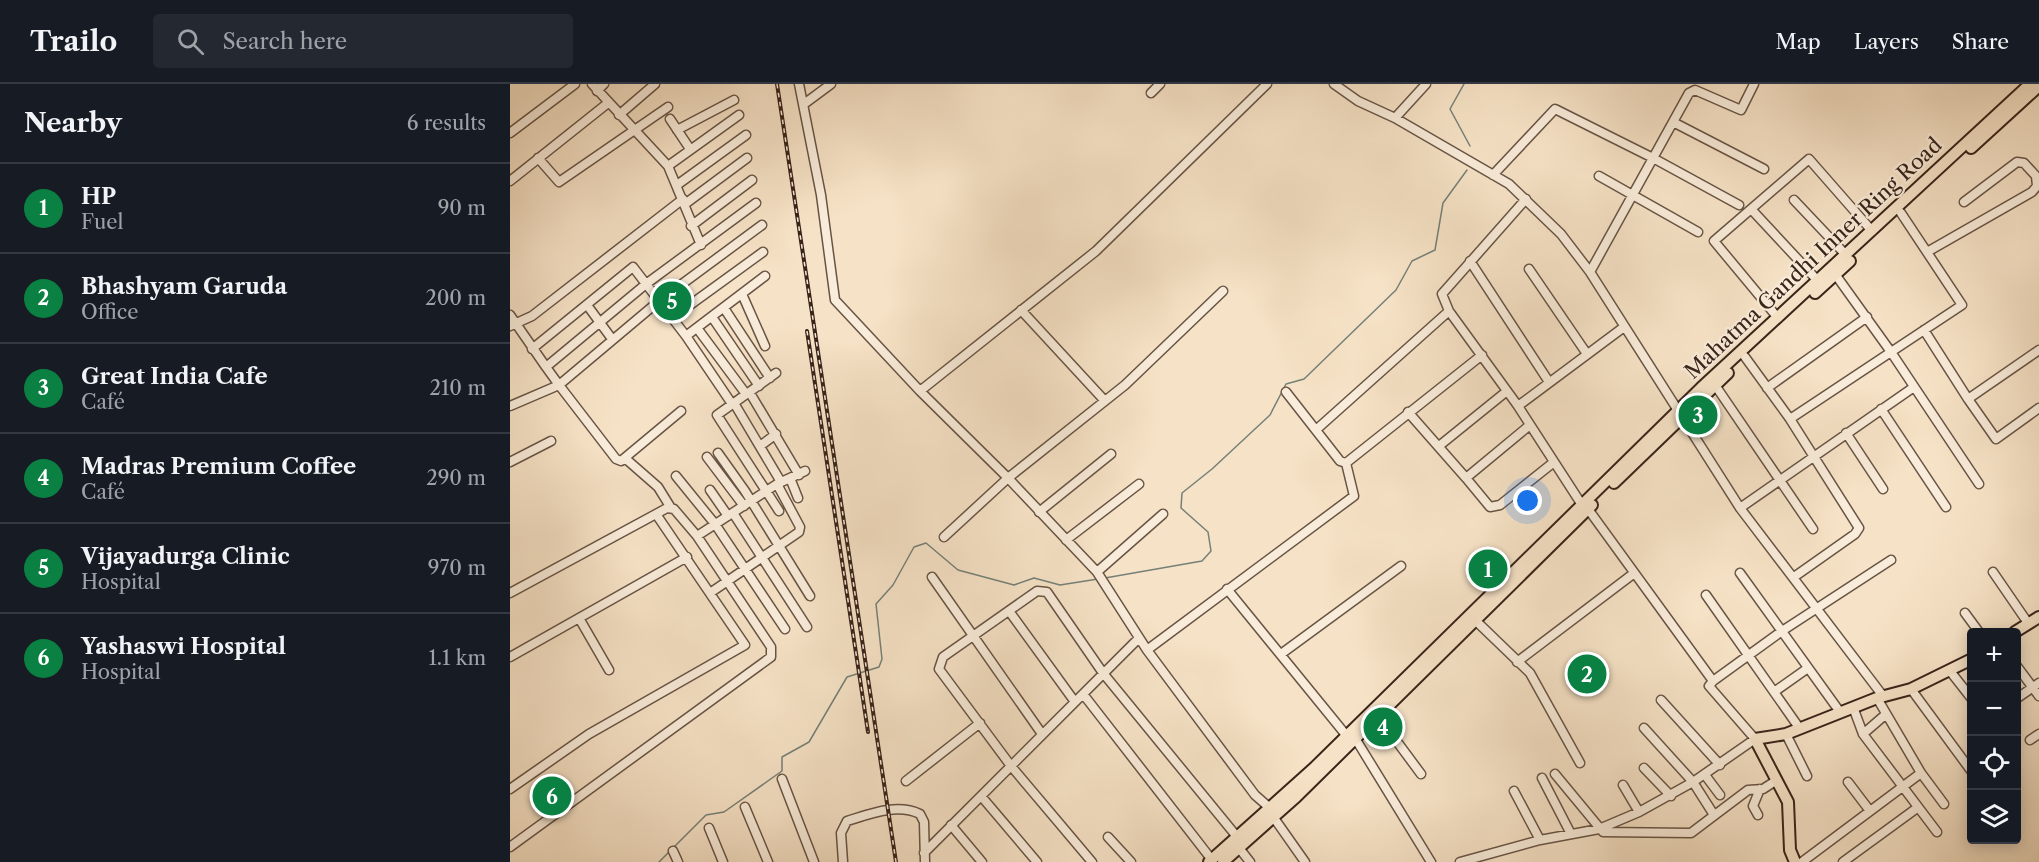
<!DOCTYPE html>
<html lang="en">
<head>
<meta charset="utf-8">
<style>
  :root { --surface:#171b24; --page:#242831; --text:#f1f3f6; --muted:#9ea1a6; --line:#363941; --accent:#0b8043 }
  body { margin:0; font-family:"Libre Caslon Text",serif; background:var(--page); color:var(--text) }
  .controls { position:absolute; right:18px; bottom:18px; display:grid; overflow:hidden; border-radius:6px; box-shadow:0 3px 15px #0003 }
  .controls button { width:54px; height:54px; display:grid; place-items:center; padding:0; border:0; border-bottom:2px solid var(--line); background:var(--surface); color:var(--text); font:30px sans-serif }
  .you { position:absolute; left:1018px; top:417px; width:21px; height:21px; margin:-15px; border:4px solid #fff; border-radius:50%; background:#1a73e8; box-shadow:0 0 0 9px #1a73e833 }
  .badge { display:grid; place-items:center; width:39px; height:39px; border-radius:50%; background:var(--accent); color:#fff; font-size:20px; font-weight:700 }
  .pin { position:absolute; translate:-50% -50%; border:3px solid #fff; box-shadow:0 2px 6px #0006 }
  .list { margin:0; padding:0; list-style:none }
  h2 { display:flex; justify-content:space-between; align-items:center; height:78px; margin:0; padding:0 24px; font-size:26px }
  h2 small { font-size:20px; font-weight:400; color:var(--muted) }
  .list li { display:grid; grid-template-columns:39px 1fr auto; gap:18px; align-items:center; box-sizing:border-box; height:90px; padding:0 24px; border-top:2px solid var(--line) }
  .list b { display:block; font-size:22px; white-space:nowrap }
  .list p { margin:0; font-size:20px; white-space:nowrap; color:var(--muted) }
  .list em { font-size:20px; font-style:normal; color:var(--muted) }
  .icon { flex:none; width:33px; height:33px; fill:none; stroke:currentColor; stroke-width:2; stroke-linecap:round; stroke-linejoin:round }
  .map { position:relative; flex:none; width:1529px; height:778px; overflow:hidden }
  header { display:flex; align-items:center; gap:36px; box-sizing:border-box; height:84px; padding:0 30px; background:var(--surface); border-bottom:2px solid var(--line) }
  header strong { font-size:28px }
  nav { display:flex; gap:33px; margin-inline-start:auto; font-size:21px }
  .search { width:420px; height:54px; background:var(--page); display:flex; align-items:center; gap:15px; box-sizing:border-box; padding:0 21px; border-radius:6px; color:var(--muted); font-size:22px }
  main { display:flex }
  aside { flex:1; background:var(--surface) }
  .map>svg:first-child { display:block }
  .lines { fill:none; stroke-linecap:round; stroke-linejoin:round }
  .stream { stroke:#758078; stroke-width:1.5 }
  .minor-casing { stroke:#685445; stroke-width:11 }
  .major-casing { stroke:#39241a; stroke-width:14 }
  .minor { stroke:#f9ecda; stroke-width:8 }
  .major { stroke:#f6e2c6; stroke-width:10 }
  .rail-casing { stroke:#39241a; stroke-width:4 }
  .rail { stroke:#f9ecda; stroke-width:1.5; stroke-dasharray:4.5; stroke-linecap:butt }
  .labels { text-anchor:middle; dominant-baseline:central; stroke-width:4.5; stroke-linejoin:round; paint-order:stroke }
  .street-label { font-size:21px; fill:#39241a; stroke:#f9ecda }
</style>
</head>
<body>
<header>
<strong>Trailo</strong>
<div class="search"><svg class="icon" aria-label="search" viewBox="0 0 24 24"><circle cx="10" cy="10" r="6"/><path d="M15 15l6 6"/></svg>Search here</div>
<nav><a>Map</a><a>Layers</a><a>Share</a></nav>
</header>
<main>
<aside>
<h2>Nearby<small>6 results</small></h2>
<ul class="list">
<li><span class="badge">1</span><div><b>HP</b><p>Fuel</p></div><em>90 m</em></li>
<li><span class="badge">2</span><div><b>Bhashyam Garuda</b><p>Office</p></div><em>200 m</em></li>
<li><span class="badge">3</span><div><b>Great India Cafe</b><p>Café</p></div><em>210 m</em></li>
<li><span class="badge">4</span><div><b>Madras Premium Coffee</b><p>Café</p></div><em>290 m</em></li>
<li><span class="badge">5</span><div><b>Vijayadurga Clinic</b><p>Hospital</p></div><em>970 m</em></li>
<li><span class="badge">6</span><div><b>Yashaswi Hospital</b><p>Hospital</p></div><em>1.1 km</em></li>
</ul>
</aside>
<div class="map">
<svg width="1529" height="778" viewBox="0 0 1529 778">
  <rect width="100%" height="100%" fill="#f6e2c6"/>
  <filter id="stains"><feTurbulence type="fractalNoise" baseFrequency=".00333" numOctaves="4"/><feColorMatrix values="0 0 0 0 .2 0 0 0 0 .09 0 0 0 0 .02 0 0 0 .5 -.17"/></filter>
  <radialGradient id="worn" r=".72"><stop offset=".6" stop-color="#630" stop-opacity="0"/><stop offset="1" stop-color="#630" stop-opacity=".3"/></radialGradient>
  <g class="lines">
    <!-- stream -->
    <path class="stream" d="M 954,0 L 940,25 L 960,62
      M 595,494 L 692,477 L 701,467 L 698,448 L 671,424 L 672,409 L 702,385 L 760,331 L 776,300 L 794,295 L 886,206 L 902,177 L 925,166 L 933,119 L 957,86
      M 164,763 L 196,731 L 214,728 L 272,687 L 272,673 L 299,658 L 337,593 L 369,583 L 372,575 L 366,520 L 383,501 L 404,463 L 416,459 L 448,486 L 504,501 L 524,494 L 550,501 L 588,495
      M 149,778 L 159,768"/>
    <!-- minor casing -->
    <g class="minor-casing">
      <path id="minor" d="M 82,0 L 158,82 L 191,161
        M 289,0 L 311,111 L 325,216 L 410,307
        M 757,0 L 586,167 L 410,307 L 498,394 L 587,488 L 637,566 L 844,412 L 836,379
        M 824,0 L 848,17 L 885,34 L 999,100 L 1051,150 L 1080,188 L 1230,424 L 1373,612
        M 87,7 L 94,0
        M 641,9 L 650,0
        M 294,20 L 321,0
        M 109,31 L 145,0
        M 885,34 L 916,0
        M 160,35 L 180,65
        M 1163,38 L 1254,85
        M 167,46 L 224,16
        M 0,49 L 65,0
        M 28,74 L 49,98 L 158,23
        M 158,82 L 229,31
        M 983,91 L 1045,25 L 1143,74 L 1229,121
        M 1089,92 L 1188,148
        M 0,97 L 98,19
        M 167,101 L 236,51
        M 1016,115 L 932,210 L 939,227 L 1008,322 L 1114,243
        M 1284,116 L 1336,171
        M 175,120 L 237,74
        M 1241,125 L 1308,197
        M 181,142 L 242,96
        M 1417,168 L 1522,108 L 1527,102 L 1526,92 L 1514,79 L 1507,78 L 1454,118
        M 960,177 L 1039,298
        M 1019,185 L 1077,270
        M 1080,188 L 1179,9 L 1185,6 L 1231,26 L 1244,0
        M 1325,190 L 1381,268 L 1452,221 L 1391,129
        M 232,210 L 255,262
        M 77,221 L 102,255
        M 214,224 L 260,294
        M 511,226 L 595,317
        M 0,231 L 36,283 L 136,200 L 246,119
        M 202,233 L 249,302
        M 162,234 L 253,168
        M 1268,234 L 1204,157 L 1299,75 L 1362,147
        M 0,242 L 22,232 L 173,115
        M 187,244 L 236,310
        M 1414,246 L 1458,315 L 1529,266
        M 176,252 L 255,192
        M 22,265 L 123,183 L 176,252 L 222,320
        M 1235,273 L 1280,335
        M 266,289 L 207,331 L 269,427
        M 1205,301 L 1303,445
        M 1257,304 L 1357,233
        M 776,308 L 830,377 L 836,379 L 972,271
        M 240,309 L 289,391
        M 1458,315 L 1486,355 L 1529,324
        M 224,319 L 271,398
        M 0,322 L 49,301 L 36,283
        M 1008,322 L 1072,421
        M 1371,325 L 1436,423
        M 171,327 L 111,377 L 106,375 L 49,301 L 149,217 L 252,141
        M 898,328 L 956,394
        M 1020,341 L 956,394 L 980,423 L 990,421 L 1044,378
        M 807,345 L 939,227
        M 1336,349 L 1373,405
        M 250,362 L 266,350
        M 929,362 L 997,307
        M 208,369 L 235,407 L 300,512
        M 197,373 L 234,422
        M 116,375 L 148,403 L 161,424
        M 0,378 L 41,357
        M 166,392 L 205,440 L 275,545
        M 280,394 L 288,414
        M 200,406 L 218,432
        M 1230,424 L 1404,303
        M 1078,425 L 1203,597 L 1272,547 L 1381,476
        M 529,428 L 601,370
        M 223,429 L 297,543
        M 187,452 L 267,400 L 295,387
        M 434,453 L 498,394 L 615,301 L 713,207
        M 556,456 L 629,400
        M 587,488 L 653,430
        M 1483,488 L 1518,539
        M 1230,489 L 1330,628
        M 422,493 L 532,650
        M 1284,493 L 1345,450 L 1349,444 L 1280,335 L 1381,268 L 1469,400
        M 717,505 L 836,651
        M 0,509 L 146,430 L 235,561 L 79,650 L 0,705
        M 200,509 L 289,448 L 290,443 L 267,400
        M 1196,511 L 1290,645
        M 499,527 L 565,618
        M 1455,529 L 1469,548
        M 69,534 L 99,586
        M 965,536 L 1020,589 L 1070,679
        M 637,566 L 745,711 L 761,725
        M 771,570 L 891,482
        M 0,573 L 177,473
        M 1007,578 L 1123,490
        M 1506,581 L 1529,612
        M 1440,587 L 1462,615
        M 1401,605 L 1462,688
        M 1264,608 L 1298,584
        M 573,610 L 702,776
        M 1506,615 L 1529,599
        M 1151,616 L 1210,681
        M 1343,623 L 1353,650 L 1427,748
        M 868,632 L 911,690
        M 1134,644 L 1183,698 L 1204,731
        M 1276,650 L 1297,692
        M 1353,650 L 1375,631
        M 845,654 L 921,778
        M 1520,656 L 1529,650
        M 1134,684 L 1161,712
        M 1411,689 L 1434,720
        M 1045,690 L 1093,748 L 1181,749 L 1238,706 L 1253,705 L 1267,696
        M 1195,691 L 1210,711
        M 1032,694 L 1061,750
        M 272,695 L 304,778
        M 396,697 L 470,639
        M 1338,698 L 1360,727
        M 1113,701 L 1129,728
        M 1004,707 L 1030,756
        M 471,712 L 527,778
        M 235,723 L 258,778
        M 1248,731 L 1243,722 L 1250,705
        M 764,734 L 795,778
        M 441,741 L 472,778
        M 199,744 L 213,778
        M 598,753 L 621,778
        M 0,763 L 261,573 L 261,563 L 187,452 L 164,425 L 157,424 L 146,430
        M 729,764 L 740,778
        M 163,767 L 168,778
        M 414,769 L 628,555
        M 333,778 L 331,749 L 337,737 C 360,730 387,719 410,730 L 414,738 L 415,778
        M 582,778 L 501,682 L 429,585 L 433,573 L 527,507 L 537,508 L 593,589 L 728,754
        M 950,778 L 1030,756 L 1089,745 L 1129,728 L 1183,698 L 1245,655 L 1199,602 L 1203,597
        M 1292,778 L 1411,689 L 1367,614
        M 1333,778 L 1407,724"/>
    </g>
    <!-- major casing -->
    <g class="major-casing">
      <path id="major" d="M 1461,64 L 1529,2
        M 1305,209 L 1340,177
        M 1104,399 L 1218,289
        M 1505,548 L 1529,533
        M 699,778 L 804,684 L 1191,304 L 1520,0
        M 713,778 L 786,713 L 1082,421
        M 1285,778 L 1280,766 L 1278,718 L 1245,655 L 1276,650 L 1367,614 L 1401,605 L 1462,575"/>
    </g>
    <!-- minor -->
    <use href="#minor" class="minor"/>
    <!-- major -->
    <use href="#major" class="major"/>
    <!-- rail casing -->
    <g class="rail-casing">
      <path id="rail" d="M 267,0 L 386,778
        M 297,247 L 358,648"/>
    </g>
    <!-- rail -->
    <use href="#rail" class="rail"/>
  </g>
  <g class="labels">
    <!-- street labels -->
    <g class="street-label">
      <text transform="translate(1303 174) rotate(-43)">Mahatma Gandhi Inner Ring Road</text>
    </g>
  </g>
  <rect width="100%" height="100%" filter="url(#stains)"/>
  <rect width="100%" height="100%" fill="url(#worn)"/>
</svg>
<div class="controls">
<button>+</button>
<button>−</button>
<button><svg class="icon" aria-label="locate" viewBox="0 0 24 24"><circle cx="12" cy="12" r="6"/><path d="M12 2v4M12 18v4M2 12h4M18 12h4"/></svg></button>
<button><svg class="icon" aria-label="layers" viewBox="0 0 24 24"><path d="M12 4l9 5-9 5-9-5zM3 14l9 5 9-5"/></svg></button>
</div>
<div class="you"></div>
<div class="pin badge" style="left:978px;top:485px">1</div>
<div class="pin badge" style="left:1077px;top:590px">2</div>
<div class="pin badge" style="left:1188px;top:331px">3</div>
<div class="pin badge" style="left:873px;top:643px">4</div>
<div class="pin badge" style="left:162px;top:217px">5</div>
<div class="pin badge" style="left:42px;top:712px">6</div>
</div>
</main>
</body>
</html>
